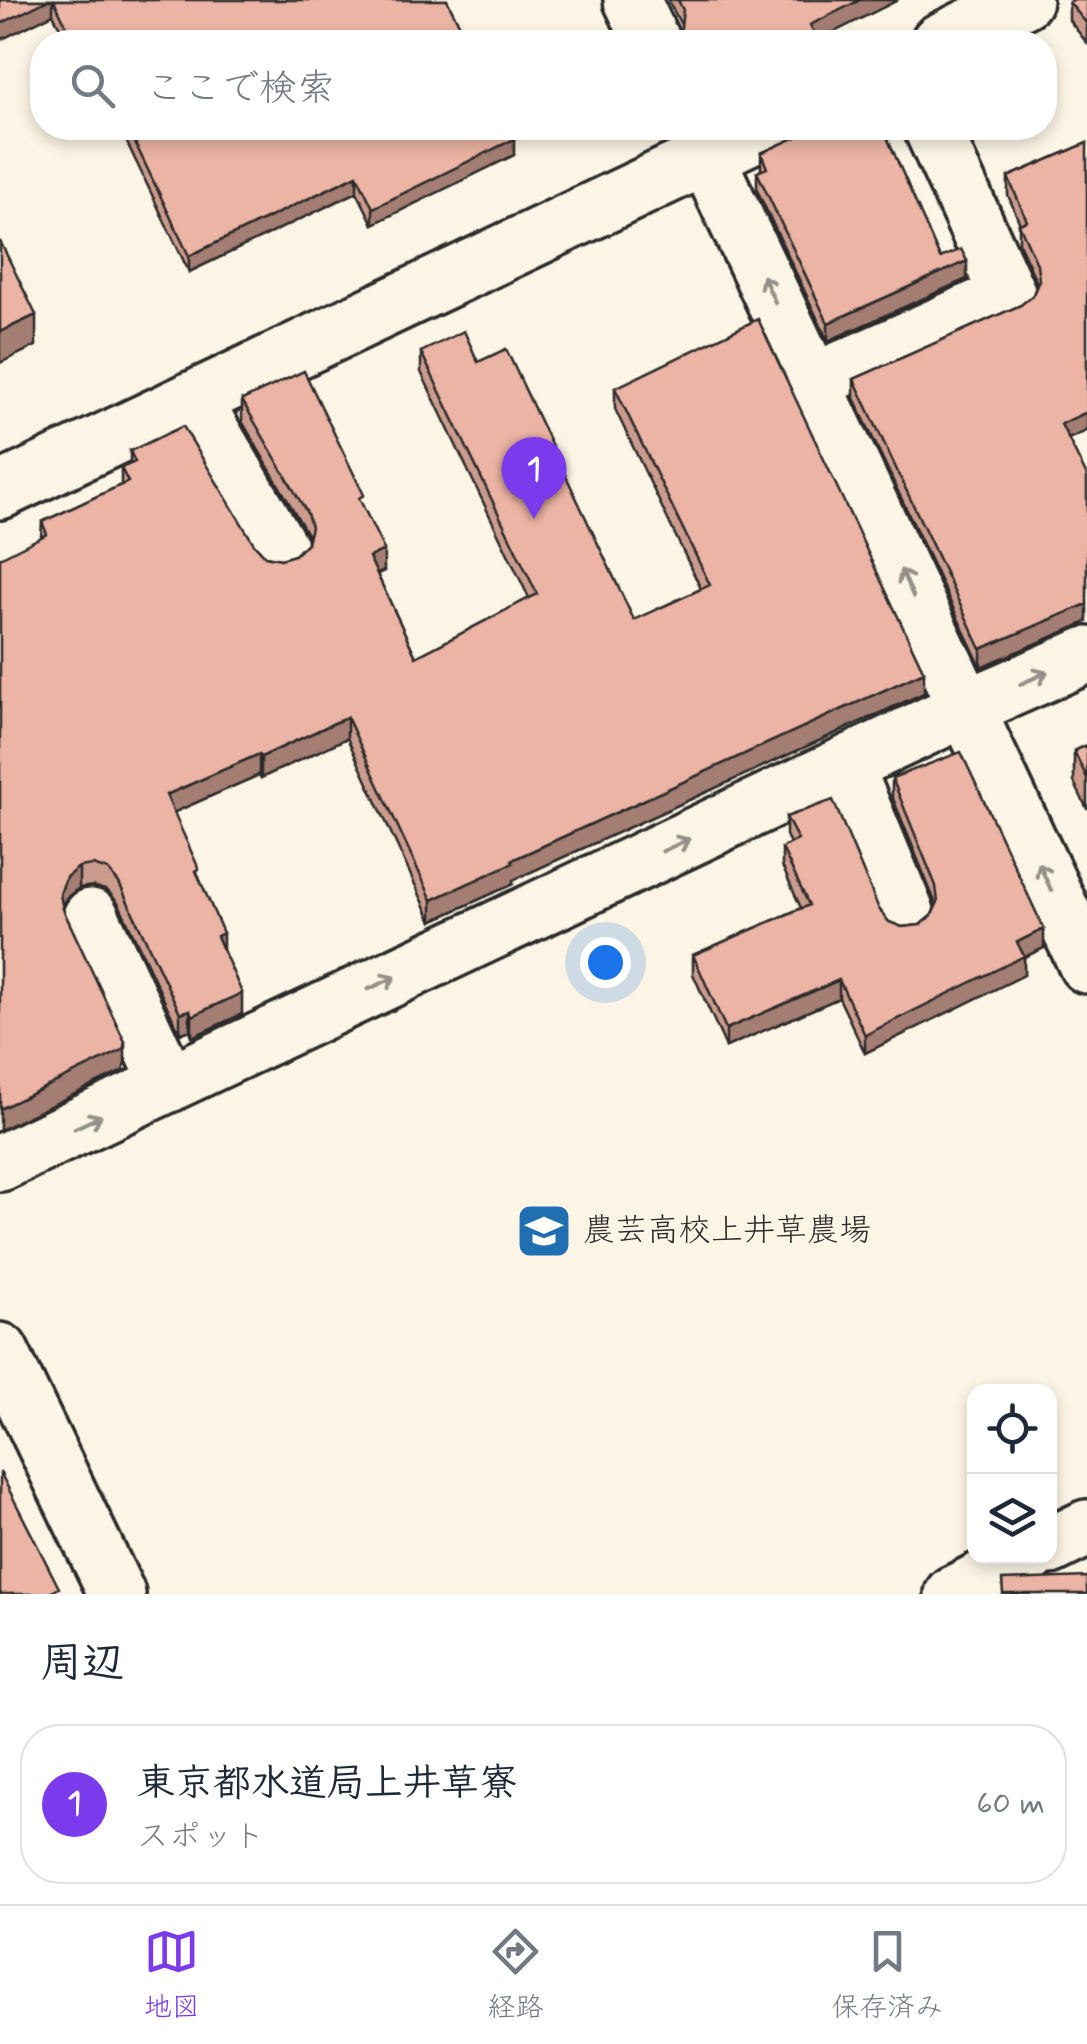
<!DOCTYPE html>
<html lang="ja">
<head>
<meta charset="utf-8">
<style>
  :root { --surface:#fff; --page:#f2f2f3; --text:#1f2937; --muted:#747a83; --line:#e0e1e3; --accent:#7c3aed }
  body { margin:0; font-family:Mynerve,"Klee One",sans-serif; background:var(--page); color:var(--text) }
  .controls { position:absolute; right:30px; bottom:30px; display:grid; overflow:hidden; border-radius:20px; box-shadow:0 5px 15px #0003 }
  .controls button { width:90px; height:90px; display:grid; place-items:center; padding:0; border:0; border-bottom:2px solid var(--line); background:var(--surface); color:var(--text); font:50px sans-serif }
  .you { position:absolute; left:605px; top:962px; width:35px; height:35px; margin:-25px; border:8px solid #fff; border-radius:50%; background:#1a73e8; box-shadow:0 0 0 15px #1a73e833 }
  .badge { display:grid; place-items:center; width:65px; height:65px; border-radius:50%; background:var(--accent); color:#fff; font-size:32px; font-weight:700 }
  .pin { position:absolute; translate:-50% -82px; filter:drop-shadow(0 2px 5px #0008) }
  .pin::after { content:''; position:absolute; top:52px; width:35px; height:30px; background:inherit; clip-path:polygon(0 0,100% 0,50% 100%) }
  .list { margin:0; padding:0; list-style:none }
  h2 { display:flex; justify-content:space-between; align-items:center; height:130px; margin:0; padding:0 40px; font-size:42px }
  h2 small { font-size:32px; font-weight:400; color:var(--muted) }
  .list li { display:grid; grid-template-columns:65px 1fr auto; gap:30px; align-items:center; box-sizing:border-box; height:160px; margin:0 20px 20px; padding:0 20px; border:2px solid var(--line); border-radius:40px }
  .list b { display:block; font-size:38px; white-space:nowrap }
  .list p { margin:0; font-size:32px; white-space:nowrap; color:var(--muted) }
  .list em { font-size:32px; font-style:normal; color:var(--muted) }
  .icon { flex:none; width:55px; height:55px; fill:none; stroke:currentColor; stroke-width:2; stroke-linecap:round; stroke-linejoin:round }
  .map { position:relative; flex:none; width:1087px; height:1594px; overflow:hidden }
  .search { position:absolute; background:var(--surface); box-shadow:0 5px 15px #0003; left:30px; right:30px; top:30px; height:110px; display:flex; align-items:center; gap:25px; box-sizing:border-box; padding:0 35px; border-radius:40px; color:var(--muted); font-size:38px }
  .sheet { height:310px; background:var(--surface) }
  nav { display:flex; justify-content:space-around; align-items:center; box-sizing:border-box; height:140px; border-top:2px solid var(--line); background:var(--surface); font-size:28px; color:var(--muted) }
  nav a { display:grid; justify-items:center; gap:5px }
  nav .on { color:var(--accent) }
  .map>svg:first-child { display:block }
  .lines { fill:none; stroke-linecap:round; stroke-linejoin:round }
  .minor-casing { stroke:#2b2b2b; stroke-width:62 }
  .minor { stroke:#fcf5e5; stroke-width:55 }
  .wall { fill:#cb9b8d; stroke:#2b2b2b; stroke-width:2.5 }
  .shaded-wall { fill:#a57e73; stroke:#2b2b2b; stroke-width:2.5 }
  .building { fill:#ecb4a4; stroke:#2b2b2b; stroke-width:2.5 }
  .oneway { stroke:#949088 }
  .labels { text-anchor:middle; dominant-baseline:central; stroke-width:9; stroke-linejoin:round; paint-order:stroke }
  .poi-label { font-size:32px; fill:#2b2b2b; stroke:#fcf5e5; text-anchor:start }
</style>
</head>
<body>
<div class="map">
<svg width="1087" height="1594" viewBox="0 0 1087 1594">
  <rect width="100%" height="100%" fill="#fcf5e5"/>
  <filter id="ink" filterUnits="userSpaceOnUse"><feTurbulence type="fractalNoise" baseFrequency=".01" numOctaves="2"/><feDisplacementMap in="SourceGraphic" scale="20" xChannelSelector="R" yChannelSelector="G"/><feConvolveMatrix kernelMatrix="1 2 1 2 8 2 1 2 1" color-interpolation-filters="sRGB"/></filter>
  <g filter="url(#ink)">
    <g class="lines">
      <!-- minor casing -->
      <g class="minor-casing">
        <path id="minor" d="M 632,0 L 652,42
          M 939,42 L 1024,0
          M 693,128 L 1087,965
          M 813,382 L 1008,295 L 932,128
          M 193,399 L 280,549
          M 0,491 L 767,128
          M 845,765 L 907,915
          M 91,917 L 169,1084
          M 0,1163 L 966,708 L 1087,655
          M 0,1351 L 117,1594
          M 1050,1546 L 1087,1528
          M 953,1594 L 1029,1556"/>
      </g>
      <!-- minor -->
      <use href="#minor" class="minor"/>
    </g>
    <!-- wall -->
    <path class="wall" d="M 0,0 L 447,0 L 468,42 L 67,42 L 53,14 L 0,40 Z
      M 668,0 L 898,0 L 814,42 L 680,42 L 681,25 Z
      M 1087,0 L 1087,43 L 1069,20 L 1069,2 Z
      M 120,128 L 509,128 L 514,155 L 373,224 L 357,192 L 189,272 Z
      M 1087,143 L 1069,439 L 981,667 L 854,398 L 854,379 L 1021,305 L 1033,295 L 1037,283 L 1019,243 L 1019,224 L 1020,224 L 1008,195 L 1008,177 Z
      M 761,153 L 940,258 L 967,279 L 828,341 L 757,190 L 757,172 L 761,170 Z
      M 421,352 L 478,362 L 634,620 L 701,589 L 615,409 L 615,388 L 924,693 L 513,880 L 513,884 L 432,921 L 347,738 L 261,778 L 259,775 L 174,812 L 199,877 L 242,1014 L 192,1037 L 190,1030 L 180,1034 L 119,904 L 108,891 L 93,886 L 79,888 L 66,898 L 62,908 L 125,1063 L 123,1071 L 0,1130 L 42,522 L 121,485 L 121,468 L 130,464 L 130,451 L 254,544 L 265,556 L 281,559 L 295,555 L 307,543 L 307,534 L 242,421 L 242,400 L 364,510 L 384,571 L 377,574 L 416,657 L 529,598 L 421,372 Z
      M 1087,745 L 1087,809 L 1074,782 L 1074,751 Z
      M 892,778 L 1044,948 L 1024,957 L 1024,975 L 865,1053 L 839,998 L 726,1047 L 693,974 L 693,955 L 801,908 L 782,866 L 782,848 L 790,844 L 786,835 L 786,817 L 879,909 L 889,922 L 902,927 L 920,925 L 932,915 L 936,904 L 892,796 Z"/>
    <!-- shaded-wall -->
    <path class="shaded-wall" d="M 48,0 L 53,0 L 53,14 L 0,40 L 0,24 Z
      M 860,0 L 898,0 L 814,42 L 792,42 L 810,25 Z
      M 514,139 L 514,155 L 373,224 L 373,208 Z
      M 357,175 L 357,192 L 189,272 L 189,256 Z
      M 967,261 L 967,279 L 828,341 L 828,323 Z
      M 36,315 L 36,346 L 0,363 L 0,332 Z
      M 1087,412 L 1087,431 L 1061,442 L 1061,424 Z
      M 384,550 L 384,571 L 369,578 L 369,557 Z
      M 1087,604 L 1087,622 L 981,667 L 981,649 Z
      M 924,672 L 924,693 L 513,880 L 513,884 L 432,921 L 432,900 L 512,860 Z
      M 347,717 L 347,738 L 261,778 L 261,757 Z
      M 259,754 L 259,775 L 166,816 L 166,795 Z
      M 79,867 L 79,888 L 66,898 L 60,915 L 60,894 L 66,877 Z
      M 1044,929 L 1044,948 L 1024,957 L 1024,975 L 865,1053 L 865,1035 L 1017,942 Z
      M 223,933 L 223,954 L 217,936 Z
      M 839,980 L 839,998 L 726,1047 L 726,1029 Z
      M 242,993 L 242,1014 L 192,1037 L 192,1016 Z
      M 190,1010 L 190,1030 L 180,1034 L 180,1013 Z
      M 125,1042 L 125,1063 L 123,1071 L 0,1130 L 0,1109 Z"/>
    <!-- building -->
    <path class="building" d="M 0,0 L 48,0 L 0,24 Z
      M 54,0 L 447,0 L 468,42 L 74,42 Z
      M 678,0 L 860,0 L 810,25 L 814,32 L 792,42 L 684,42 L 680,35 L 683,10 Z
      M 1073,0 L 1087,0 L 1087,24 L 1069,2 Z
      M 128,128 L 509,128 L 514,139 L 373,208 L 357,175 L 189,256 Z
      M 816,128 L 883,128 L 940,258 L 961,249 L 967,261 L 828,323 L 757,172 L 767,168 L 761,153 Z
      M 1087,143 L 1087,412 L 1061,424 L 1087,476 L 1087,604 L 981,649 L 854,379 L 1021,305 L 1033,295 L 1039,280 L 1037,264 L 1019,224 L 1027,221 L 1008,177 Z
      M 0,241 L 36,315 L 0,332 Z
      M 758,319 L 924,672 L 512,860 L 513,863 L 432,900 L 347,717 L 261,757 L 259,754 L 166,795 L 199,869 L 196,871 L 223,933 L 217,936 L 242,993 L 192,1016 L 190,1010 L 180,1013 L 119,883 L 108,870 L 93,865 L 79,867 L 66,877 L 60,894 L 63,909 L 125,1042 L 123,1050 L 0,1109 L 0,558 L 47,534 L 42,522 L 128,482 L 121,468 L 135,462 L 130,451 L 183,426 L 254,544 L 265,556 L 281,559 L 295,555 L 307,543 L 311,527 L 307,513 L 242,400 L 304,371 L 364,495 L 359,498 L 384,550 L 369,557 L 416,657 L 537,594 L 421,352 L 464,331 L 478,362 L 506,349 L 634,620 L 710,585 L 615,388 Z
      M 1087,745 L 1087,778 L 1074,751 Z
      M 961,752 L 1044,929 L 1017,942 L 1024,956 L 865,1035 L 839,980 L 726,1029 L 693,955 L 809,905 L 782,848 L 798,840 L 786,817 L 833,800 L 879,909 L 889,922 L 902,927 L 920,925 L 932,915 L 938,902 L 936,886 L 892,778 Z
      M 0,1472 L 59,1588 L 48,1594 L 0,1594 Z
      M 1087,1577 L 1087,1594 L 1003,1594 L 1002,1580 Z"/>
    <!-- one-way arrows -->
    <defs><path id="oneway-shaft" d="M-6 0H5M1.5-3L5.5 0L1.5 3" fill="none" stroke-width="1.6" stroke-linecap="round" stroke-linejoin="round" transform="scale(2.5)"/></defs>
    <g class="oneway">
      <use href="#oneway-shaft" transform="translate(769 289) rotate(-115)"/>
      <use href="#oneway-shaft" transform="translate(907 583) rotate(-115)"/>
      <use href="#oneway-shaft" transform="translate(1034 678) rotate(-24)"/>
      <use href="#oneway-shaft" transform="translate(676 845) rotate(-25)"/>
      <use href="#oneway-shaft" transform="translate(1045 877) rotate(-115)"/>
      <use href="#oneway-shaft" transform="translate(382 983) rotate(-25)"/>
      <use href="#oneway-shaft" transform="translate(88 1122) rotate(-25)"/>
    </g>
  </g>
  <!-- icons -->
  <defs>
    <g id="school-square" transform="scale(2.875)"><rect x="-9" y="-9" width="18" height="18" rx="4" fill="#1f6fb2" stroke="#fcf5e5"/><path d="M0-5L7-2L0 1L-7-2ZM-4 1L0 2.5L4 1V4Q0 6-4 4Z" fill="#fff"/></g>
  </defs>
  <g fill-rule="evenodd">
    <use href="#school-square" x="544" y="1231"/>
  </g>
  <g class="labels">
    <!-- poi labels -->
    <g class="poi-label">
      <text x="583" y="1231">農芸高校上井草農場</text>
    </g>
  </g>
</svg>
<div class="controls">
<button><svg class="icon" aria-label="locate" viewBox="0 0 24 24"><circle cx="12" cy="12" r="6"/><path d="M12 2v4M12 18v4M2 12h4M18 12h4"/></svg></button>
<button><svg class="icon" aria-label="layers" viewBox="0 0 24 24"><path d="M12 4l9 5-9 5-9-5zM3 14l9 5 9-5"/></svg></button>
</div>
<div class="you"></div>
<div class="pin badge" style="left:534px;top:519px">1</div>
<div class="search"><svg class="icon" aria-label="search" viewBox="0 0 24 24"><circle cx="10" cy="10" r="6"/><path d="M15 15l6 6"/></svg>ここで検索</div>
</div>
<section class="sheet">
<h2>周辺<small></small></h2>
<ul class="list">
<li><span class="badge">1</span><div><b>東京都水道局上井草寮</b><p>スポット</p></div><em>60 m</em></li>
</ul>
</section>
<nav>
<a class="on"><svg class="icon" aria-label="map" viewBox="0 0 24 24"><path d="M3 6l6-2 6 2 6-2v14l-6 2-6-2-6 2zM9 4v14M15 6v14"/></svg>地図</a>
<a><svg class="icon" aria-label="directions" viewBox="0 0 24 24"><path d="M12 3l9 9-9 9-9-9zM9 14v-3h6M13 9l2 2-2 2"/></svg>経路</a>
<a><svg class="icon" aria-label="saved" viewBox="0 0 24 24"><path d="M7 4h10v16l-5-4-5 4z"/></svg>保存済み</a>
</nav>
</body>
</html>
